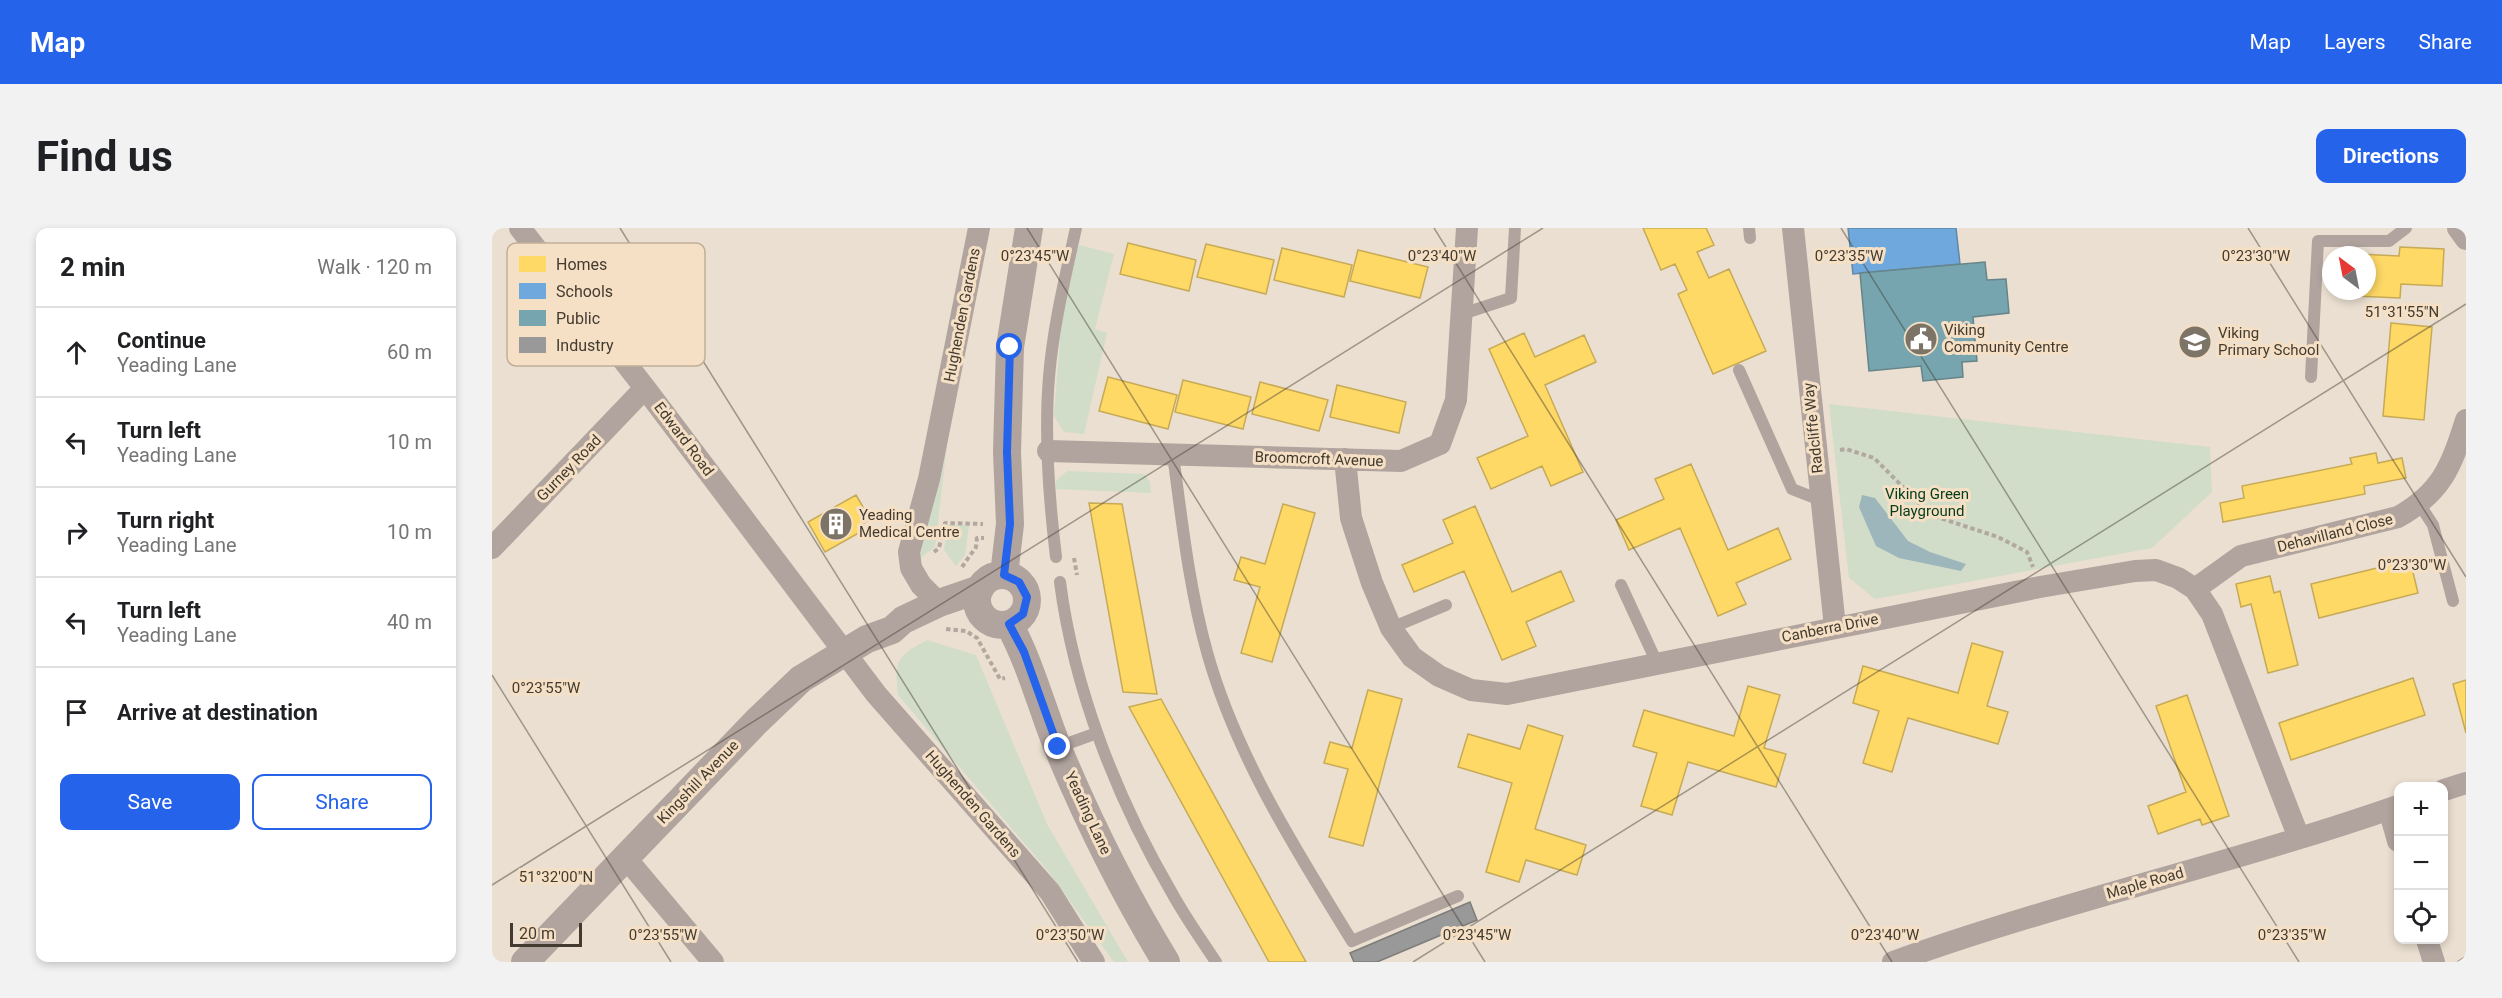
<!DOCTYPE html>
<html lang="en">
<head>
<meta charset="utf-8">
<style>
  :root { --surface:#fff; --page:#f2f2f2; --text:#202124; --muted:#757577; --line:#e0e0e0; --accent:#2563eb }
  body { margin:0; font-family:Roboto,sans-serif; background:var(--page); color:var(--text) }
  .controls { position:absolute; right:18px; bottom:18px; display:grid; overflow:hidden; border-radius:12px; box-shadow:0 3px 9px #0003 }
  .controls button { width:54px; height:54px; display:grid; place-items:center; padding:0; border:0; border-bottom:2px solid var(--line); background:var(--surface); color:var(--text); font:30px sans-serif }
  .compass { position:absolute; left:1830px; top:18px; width:54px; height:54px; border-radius:50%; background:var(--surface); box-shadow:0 3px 9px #0003; rotate:328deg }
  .scale { position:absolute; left:18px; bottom:15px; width:72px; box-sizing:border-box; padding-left:6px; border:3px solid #433b30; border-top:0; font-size:16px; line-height:21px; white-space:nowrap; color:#433b30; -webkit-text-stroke:4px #f5e0c5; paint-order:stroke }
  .stop { position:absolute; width:18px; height:18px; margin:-14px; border:4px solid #2563eb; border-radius:50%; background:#fff }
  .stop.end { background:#2563eb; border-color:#fff; box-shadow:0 2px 6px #0008 }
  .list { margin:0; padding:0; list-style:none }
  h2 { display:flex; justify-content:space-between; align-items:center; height:78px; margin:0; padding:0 24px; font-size:26px }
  h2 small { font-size:20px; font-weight:400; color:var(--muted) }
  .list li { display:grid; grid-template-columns:39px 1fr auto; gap:18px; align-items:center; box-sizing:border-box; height:90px; padding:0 24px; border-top:2px solid var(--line) }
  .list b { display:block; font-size:22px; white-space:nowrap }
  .list p { margin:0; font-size:20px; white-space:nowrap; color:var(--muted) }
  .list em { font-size:20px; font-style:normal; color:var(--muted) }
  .actions { display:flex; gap:12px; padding:18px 24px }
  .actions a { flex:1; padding:14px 0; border:2px solid var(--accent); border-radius:12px; text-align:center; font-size:21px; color:var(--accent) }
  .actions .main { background:var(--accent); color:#fff }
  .icon { flex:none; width:33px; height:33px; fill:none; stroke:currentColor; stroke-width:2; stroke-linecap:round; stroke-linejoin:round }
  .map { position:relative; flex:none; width:1974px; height:734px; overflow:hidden; border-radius:12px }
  header { display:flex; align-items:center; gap:36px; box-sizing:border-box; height:84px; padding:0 30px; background:var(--accent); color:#fff }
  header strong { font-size:28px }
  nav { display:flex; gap:33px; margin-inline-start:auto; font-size:21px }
  .intro { display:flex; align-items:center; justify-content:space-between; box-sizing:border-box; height:144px; padding:0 36px }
  h1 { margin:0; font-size:42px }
  .button { padding:15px 27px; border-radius:12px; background:var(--accent); color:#fff; font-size:21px; font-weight:700 }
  main { display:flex; gap:36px; padding:0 36px }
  aside { flex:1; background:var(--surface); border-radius:12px; box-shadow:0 3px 9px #0003 }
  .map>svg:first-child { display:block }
  .green { fill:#d1ddc9 }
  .water { fill:#9cb6bc }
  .homes { fill:#ffd966; stroke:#c7aa56; stroke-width:1.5 }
  .schools { fill:#6fa8dc; stroke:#6287a8; stroke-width:1.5 }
  .public { fill:#76a5af; stroke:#678589; stroke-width:1.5 }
  .industry { fill:#999; stroke:#7f7d7a; stroke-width:1.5 }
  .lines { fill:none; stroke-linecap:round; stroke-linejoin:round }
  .path { stroke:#b2a8a0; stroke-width:4; stroke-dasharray:4.5 3; stroke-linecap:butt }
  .service { stroke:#b1a49e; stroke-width:12 }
  .minor { stroke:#b1a49e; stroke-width:22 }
  .tertiary { stroke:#b1a49e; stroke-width:28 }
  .route { stroke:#2563eb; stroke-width:8 }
  .ticks { fill:none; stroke:#433b30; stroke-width:1.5; stroke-opacity:0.45 }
  .labels { text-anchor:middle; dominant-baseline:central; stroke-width:6; stroke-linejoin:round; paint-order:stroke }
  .street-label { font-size:15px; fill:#433b30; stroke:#f5e0c5 }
  .poi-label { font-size:15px; fill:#433b30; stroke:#f5e0c5; text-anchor:start }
  .park-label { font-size:15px; fill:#033d1c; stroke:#f5e0c5 }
  .key { fill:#f5e0c5; stroke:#c0ae98; stroke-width:1.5 }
  .key-label { font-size:16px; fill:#433b30 }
  .ticks-label { font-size:15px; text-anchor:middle; fill:#433b30; stroke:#f5e0c5; stroke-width:6; stroke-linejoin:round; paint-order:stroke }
</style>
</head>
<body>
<header>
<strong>Map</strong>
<nav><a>Map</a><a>Layers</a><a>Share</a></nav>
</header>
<div class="intro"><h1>Find us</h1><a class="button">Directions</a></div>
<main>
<aside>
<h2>2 min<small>Walk · 120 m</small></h2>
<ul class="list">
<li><svg class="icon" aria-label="ahead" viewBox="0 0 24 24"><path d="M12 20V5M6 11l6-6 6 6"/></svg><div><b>Continue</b><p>Yeading Lane</p></div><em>60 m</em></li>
<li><svg class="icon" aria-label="left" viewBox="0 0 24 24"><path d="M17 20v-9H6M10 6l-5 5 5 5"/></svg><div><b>Turn left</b><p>Yeading Lane</p></div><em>10 m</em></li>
<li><svg class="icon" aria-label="right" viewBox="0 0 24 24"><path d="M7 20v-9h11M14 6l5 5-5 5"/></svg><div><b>Turn right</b><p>Yeading Lane</p></div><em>10 m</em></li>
<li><svg class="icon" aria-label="left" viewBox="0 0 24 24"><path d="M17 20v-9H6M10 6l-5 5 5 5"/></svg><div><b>Turn left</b><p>Yeading Lane</p></div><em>40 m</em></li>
<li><svg class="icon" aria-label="arrive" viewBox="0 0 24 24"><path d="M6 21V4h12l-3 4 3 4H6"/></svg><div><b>Arrive at destination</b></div></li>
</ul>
<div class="actions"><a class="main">Save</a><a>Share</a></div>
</aside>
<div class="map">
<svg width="1974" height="734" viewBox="0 0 1974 734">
  <rect width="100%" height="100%" fill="#eadfd0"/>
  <!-- green -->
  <path class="green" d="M 587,17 L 622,26 L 603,101 L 615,105 L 592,206 L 572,204 L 562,188 L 570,84 Z
    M 1337,176 L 1718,219 L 1720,264 L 1660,320 L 1383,371 L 1357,350 Z
    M 455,216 L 443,319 L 427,331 Z
    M 575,243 L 652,246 L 658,254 L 659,265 L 564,261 L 564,253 Z
    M 456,297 L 477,297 L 473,327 L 464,338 L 452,322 Z
    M 435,412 L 484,427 L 555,596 L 636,734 L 622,734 L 556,643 L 406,467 C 402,433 405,428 435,412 Z"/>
  <!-- water -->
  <path class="water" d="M 1370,267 L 1383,270 L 1416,313 L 1438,324 L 1474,336 L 1469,343 L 1407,330 L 1384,318 L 1367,279 Z"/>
  <!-- homes -->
  <path class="homes" d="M 1151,0 L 1214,0 L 1222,17 L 1205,24 L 1217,50 L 1237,41 L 1274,123 L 1221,146 L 1186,66 L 1195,62 L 1183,36 L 1169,42 Z
    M 636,15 L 704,32 L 697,63 L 628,46 Z
    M 714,16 L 782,32 L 774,66 L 705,49 Z
    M 1908,19 L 1952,21 L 1950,58 L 1909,56 L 1908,70 L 1863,68 L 1863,63 L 1875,63 L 1875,27 L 1866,26 L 1907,28 Z
    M 790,20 L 860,37 L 852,69 L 782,52 Z
    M 866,22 L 936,39 L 928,70 L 858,53 Z
    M 1899,95 L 1940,99 L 1932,192 L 1891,188 Z
    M 1032,105 L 1043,129 L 1092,107 L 1104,134 L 1053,157 L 1091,244 L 1059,258 L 1050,238 L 999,261 L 985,230 L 1036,208 L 997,121 Z
    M 616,149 L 685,167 L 676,201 L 607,183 Z
    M 691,152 L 759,169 L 751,201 L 683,184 Z
    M 768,154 L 836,172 L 827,203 L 760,186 Z
    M 845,157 L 914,174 L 907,205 L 838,189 Z
    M 1884,225 L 1886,235 L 1910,230 L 1914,250 L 1872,258 L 1873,266 L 1731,294 L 1728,275 L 1752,270 L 1750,258 L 1860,236 L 1858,230 Z
    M 1199,236 L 1236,322 L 1286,300 L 1299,331 L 1244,355 L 1254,376 L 1226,388 L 1188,300 L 1137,322 L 1124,292 L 1172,271 L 1163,251 Z
    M 364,267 L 378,291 L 369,297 L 372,302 L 333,324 L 316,294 Z
    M 597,275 L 630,276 L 665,466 L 631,464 Z
    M 791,276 L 823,285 L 780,434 L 749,425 L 768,359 L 742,352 L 749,329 L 773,336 Z
    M 983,278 L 1020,364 L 1069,343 L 1082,373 L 1034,394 L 1044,418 L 1010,432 L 972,343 L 922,364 L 910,337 L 961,315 L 951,292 Z
    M 1918,332 L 1926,365 L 1827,390 L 1819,356 Z
    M 1778,348 L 1782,365 L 1788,363 L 1806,437 L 1776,445 L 1759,376 L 1749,379 L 1744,356 Z
    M 1480,415 L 1511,424 L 1495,478 L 1516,484 L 1506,516 L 1416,490 L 1400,544 L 1371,535 L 1387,483 L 1361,475 L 1371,438 L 1466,465 Z
    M 1921,450 L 1933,487 L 1799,532 L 1787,495 Z
    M 1974,452 L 1974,505 L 1961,456 Z
    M 1256,458 L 1288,467 L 1272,520 L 1294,526 L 1284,559 L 1196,534 L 1180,587 L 1149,578 L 1165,525 L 1141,518 L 1152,482 L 1242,508 Z
    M 876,462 L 910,471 L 871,618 L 837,609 L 856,541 L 832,535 L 838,514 L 860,520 Z
    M 1695,467 L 1737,588 L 1710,597 L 1708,591 L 1666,606 L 1656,578 L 1694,564 L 1664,478 Z
    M 669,471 L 814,734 L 777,734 L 637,479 Z
    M 1036,497 L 1071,508 L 1043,601 L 1094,617 L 1085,647 L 1034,632 L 1027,654 L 994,644 L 1020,555 L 966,539 L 976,506 L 1028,521 Z"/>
  <!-- schools -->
  <path class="schools" d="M 1356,0 L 1464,0 L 1468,36 L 1361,46 Z"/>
  <!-- public -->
  <path class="public" d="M 1493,34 L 1495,52 L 1514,51 L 1517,85 L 1481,89 L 1485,133 L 1470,134 L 1471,149 L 1431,153 L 1429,138 L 1377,143 L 1368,45 Z"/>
  <!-- industry -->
  <path class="industry" d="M 978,674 L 985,692 L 885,734 L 862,734 L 858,725 Z"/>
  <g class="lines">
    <!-- path -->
    <path class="path" d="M 1348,222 L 1354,221 L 1382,230 L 1439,287 L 1506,309 L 1535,324 L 1541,339
      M 442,324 L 447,320 L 453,295 L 491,296
      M 582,330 L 585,347
      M 470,339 L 484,319 L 485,310 L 492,310
      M 454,401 L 474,403 L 485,410 L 508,451 L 513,450"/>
    <!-- service -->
    <path class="service" d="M 1257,0 L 1258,10
      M 970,86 L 1019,70 L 1023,0
      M 1247,142 L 1300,261 L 1328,272
      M 1819,149 L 1826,13 L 1897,13 L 1914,0
      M 681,227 C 690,293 697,360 715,424 C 744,528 804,622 860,713 L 966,668
      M 1928,277 L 1941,297 L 1961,373
      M 564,329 C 557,271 552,208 557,149 C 561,99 573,50 584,0
      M 568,354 C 582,462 625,571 680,665 C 693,689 709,711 724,734
      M 1129,357 L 1165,435
      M 899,400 L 954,377
      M 566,519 L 605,505"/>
    <!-- minor -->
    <path class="minor" d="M 28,0 L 153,160 L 384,466 L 558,664 L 602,734
      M 1301,0 L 1343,399
      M 1966,0 L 1974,11
      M 556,223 L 909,233 L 948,216 L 964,172 L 975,0
      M 853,231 L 859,290 L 880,355 L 899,400 L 920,429 L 947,448 L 979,462 L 1015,466 L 1548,359 L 1643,343 L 1664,342 L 1686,350 L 1703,361 L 1720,386 L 1807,610
      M 0,320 L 153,160
      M 1703,361 L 1749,328 L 1906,289 C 1950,264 1959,239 1974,192
      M 447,375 L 429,357 L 419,340 L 417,324 L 437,251 L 487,0
      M 1952,562 L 1974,555
      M 1897,581 L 1906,613
      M 133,629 L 221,734
      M 1935,712 L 1942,734
      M 1401,734 C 1567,674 1740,636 1906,578"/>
    <!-- tertiary -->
    <path class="tertiary" d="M 512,347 L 518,296 L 515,224 L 518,119 L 537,0
      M485 372a25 25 0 1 1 50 0a25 25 0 1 1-50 0Z
      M 517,396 C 538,435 549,477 565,518 C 596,593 632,665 674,734
      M 33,734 L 265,493 L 309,451 L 375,411 L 400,402 L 411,392 L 447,375 L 488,361"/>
  </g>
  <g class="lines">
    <!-- route -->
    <path class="route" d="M 518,119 L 515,224 L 518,296 L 512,347 L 527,354 L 535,369 L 531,386 L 517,396 L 532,424 L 566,519"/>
  </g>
  <!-- ticks -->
  <path class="ticks" d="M 128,0 L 586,734M 535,0 L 993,734M 942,0 L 1400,734M 1349,0 L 1807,734M 1756,0 L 1974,349M 0,4 L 6,0M 0,447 L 179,734M 0,657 L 1051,0M 921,734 L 1974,76M 1965,734 L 1974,728"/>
  <!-- icons -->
  <defs>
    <g id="civic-disc" transform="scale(1.725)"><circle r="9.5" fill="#7d7468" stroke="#f5e0c5"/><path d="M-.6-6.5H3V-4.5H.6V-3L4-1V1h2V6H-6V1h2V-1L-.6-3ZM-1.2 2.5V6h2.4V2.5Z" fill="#fff"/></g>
    <g id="school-disc" transform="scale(1.725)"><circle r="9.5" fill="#7d7468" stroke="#f5e0c5"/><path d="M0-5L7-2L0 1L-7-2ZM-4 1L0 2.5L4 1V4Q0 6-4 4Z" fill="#fff"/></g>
    <g id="building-disc" transform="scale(1.725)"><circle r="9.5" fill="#7d7468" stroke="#f5e0c5"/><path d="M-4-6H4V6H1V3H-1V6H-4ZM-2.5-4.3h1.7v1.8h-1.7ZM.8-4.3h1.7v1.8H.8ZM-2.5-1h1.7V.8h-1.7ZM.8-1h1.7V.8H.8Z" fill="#fff"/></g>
  </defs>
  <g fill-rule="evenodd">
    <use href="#civic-disc" x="1429" y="111"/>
    <use href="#school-disc" x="1703" y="114"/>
    <use href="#building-disc" x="344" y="296"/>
  </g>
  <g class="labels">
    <!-- street labels -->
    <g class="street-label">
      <text transform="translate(470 87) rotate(-79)">Hughenden Gardens</text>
      <text transform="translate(1321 200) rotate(-96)">Radcliffe Way</text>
      <text transform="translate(192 211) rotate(53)">Edward Road</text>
      <text transform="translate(827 231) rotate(2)">Broomcroft Avenue</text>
      <text transform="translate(77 240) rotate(-46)">Gurney Road</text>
      <text transform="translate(1843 305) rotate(-14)">Dehavilland Close</text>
      <text transform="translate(1338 400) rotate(-11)">Canberra Drive</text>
      <text transform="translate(206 554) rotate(-46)">Kingshill Avenue</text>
      <text transform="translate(481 576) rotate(49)">Hughenden Gardens</text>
      <text transform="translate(596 585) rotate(65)">Yeading Lane</text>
      <text transform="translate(1653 655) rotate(-16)">Maple Road</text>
    </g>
    <!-- poi labels -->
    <g class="poi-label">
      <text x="1452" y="102">Viking<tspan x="1452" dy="17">Community Centre</tspan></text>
      <text x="1726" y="105">Viking<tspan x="1726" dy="17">Primary School</tspan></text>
      <text x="367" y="287">Yeading<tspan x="367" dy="17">Medical Centre</tspan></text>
    </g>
    <!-- park labels -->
    <g class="park-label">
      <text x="1435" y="266">Viking Green<tspan x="1435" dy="17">Playground</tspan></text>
    </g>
  </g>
  <!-- legend -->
  <rect x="15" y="15" width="198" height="123" rx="9" class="key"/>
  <rect x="27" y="28" width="27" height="16" fill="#ffd966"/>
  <rect x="27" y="55" width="27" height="16" fill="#6fa8dc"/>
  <rect x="27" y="82" width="27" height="16" fill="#76a5af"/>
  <rect x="27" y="109" width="27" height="16" fill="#999"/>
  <g class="key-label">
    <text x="64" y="42">Homes</text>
    <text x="64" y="69">Schools</text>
    <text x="64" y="96">Public</text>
    <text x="64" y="123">Industry</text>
  </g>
  <g class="ticks-label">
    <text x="543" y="33">0°23'45"W</text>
    <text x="950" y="33">0°23'40"W</text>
    <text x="1357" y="33">0°23'35"W</text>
    <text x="1764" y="33">0°23'30"W</text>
    <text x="1910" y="89">51°31'55"N</text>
    <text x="1920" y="342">0°23'30"W</text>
    <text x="54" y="465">0°23'55"W</text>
    <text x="64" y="654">51°32'00"N</text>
    <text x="171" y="712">0°23'55"W</text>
    <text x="578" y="712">0°23'50"W</text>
    <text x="985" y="712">0°23'45"W</text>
    <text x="1393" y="712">0°23'40"W</text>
    <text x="1800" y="712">0°23'35"W</text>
  </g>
</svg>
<div class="controls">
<button>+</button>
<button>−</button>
<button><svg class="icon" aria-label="locate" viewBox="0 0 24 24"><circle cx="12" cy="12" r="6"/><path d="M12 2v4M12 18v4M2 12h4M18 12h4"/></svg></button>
</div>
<svg class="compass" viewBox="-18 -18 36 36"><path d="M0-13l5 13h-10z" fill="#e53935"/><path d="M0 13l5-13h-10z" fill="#757577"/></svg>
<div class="scale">20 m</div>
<div class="stop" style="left:518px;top:119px"></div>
<div class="stop end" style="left:566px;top:519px"></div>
</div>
</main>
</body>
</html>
